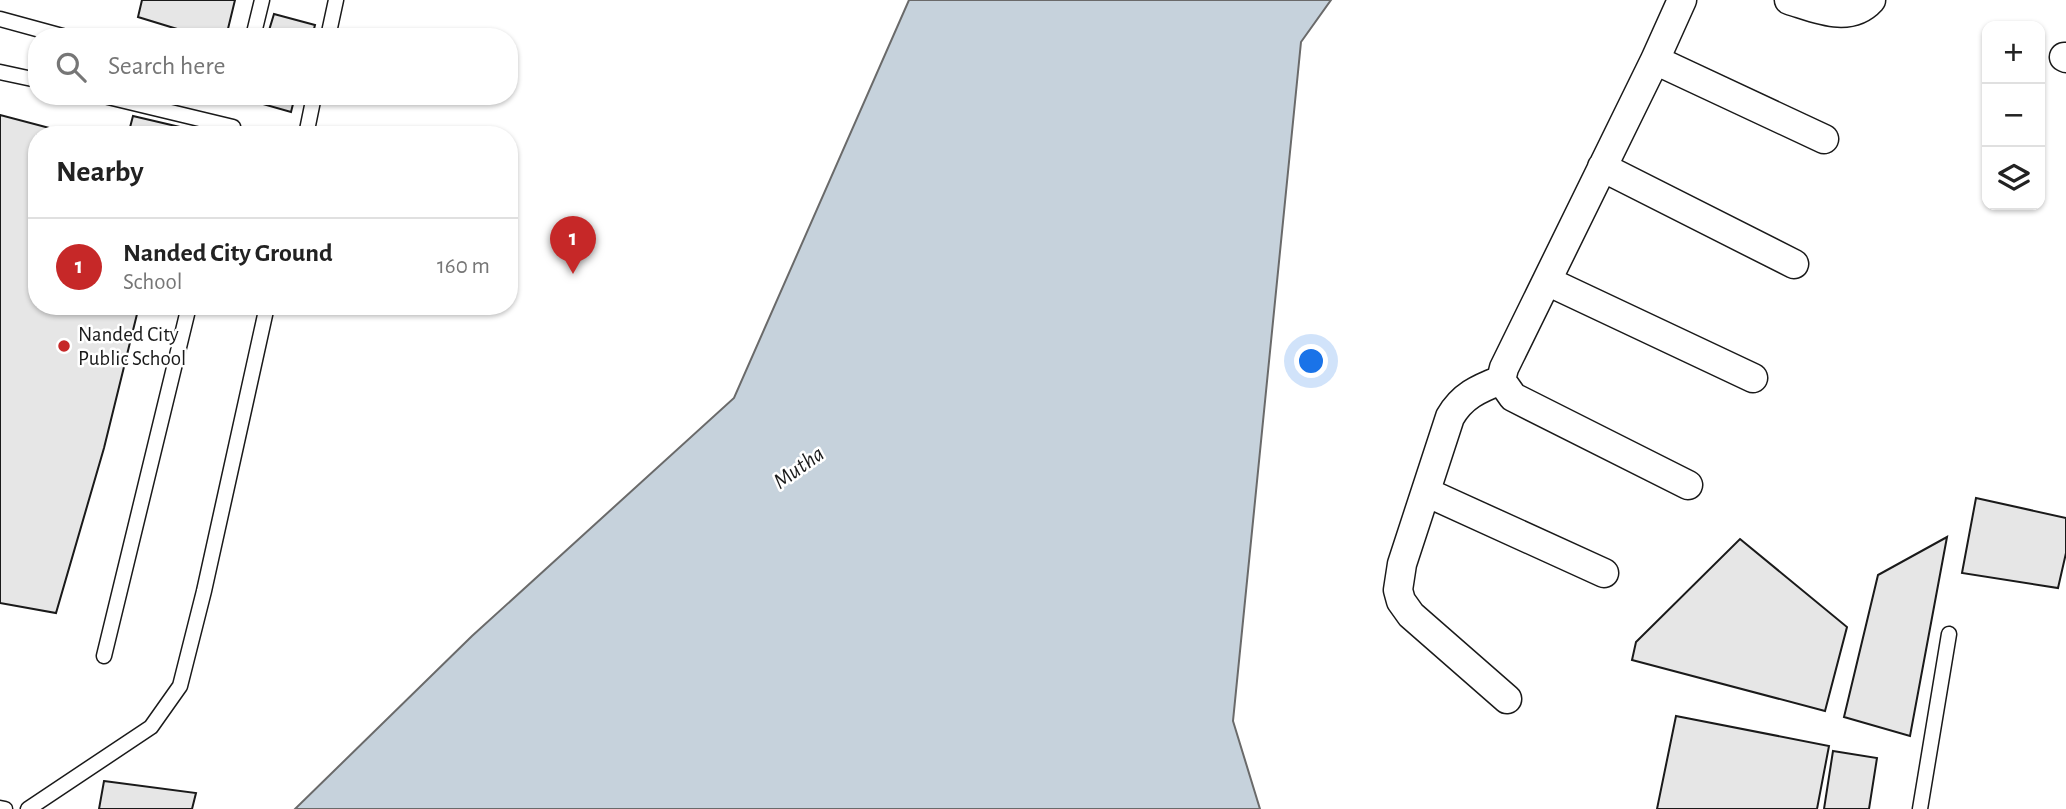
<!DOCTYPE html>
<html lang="en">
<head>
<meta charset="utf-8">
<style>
  :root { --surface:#fff; --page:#f6f6f6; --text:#222; --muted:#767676; --line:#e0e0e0; --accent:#c62828 }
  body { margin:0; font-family:"Alegreya Sans",sans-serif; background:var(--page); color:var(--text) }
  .controls { position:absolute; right:21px; top:21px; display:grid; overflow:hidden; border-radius:14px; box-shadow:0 2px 5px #0004 }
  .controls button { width:63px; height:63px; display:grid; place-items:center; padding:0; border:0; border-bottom:2px solid var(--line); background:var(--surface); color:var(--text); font:35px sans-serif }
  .you { position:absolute; left:1312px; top:362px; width:24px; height:24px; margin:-18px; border:5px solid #fff; border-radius:50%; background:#1a73e8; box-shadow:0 0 0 10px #1a73e833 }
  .badge { display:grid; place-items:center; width:46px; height:46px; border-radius:50%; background:var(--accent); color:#fff; font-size:23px; font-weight:700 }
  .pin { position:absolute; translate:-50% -58px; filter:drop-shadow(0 2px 4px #0008) }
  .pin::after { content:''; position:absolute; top:37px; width:24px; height:21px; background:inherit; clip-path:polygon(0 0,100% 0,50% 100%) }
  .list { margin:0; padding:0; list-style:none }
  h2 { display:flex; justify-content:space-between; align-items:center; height:91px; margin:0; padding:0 28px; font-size:30px }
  h2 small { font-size:23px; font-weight:400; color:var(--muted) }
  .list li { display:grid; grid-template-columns:46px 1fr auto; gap:21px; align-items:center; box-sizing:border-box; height:98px; padding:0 28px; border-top:2px solid var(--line) }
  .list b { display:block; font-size:26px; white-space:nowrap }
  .list p { margin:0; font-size:23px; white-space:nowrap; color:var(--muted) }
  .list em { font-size:23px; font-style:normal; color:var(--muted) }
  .icon { flex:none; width:38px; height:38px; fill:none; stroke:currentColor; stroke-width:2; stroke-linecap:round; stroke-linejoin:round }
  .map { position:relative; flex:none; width:2066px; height:809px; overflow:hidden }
  .search { position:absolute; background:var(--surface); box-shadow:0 2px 5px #0004; left:28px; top:28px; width:490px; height:77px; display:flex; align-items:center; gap:18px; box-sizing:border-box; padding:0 24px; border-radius:28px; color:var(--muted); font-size:26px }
  .panel { position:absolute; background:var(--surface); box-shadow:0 2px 5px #0004; left:28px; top:126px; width:490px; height:189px; border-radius:28px }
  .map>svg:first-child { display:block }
  .water { fill:#c6d2dc; stroke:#6a6a6a; stroke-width:2 }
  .building { fill:#e6e6e6; stroke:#1a1a1a; stroke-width:2 }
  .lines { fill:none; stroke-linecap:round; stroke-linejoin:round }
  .service-casing { stroke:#1a1a1a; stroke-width:17 }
  .minor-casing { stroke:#1a1a1a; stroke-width:31 }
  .service { stroke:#fff; stroke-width:14 }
  .minor { stroke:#fff; stroke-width:28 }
  .poi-dot { fill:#c62828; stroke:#fff; stroke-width:2.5 }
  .labels { text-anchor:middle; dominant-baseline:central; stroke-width:5; stroke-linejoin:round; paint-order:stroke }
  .poi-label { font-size:21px; fill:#1a1a1a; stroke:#fff; text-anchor:start }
  .water-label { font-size:23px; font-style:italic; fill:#1a1a1a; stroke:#fff }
</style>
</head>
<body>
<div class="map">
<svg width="2066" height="809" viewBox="0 0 2066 809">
  <rect width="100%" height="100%" fill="#fff"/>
  <!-- water -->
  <path class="water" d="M 909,0 L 1331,0 L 1301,42 L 1233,721 L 1260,809 L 295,809 L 472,636 L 734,398 Z"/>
  <!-- building -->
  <path class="building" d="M 142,0 L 235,0 L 226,37 L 211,37 L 187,32 L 138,17 Z
    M 274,14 L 315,25 L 312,37 L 267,37 Z
    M 251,96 L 295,96 L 291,112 L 249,100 Z
    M 0,115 L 76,135 L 37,135 L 37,306 L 139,306 L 104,448 L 56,613 L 0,603 Z
    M 133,116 L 214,135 L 128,135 Z
    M 1976,498 L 2066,518 L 2066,553 L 2058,588 L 1962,573 Z
    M 1947,537 L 1910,736 L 1844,717 L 1878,575 Z
    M 1740,539 L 1847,627 L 1825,711 L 1632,660 L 1636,642 Z
    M 1676,716 L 1829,746 L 1817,809 L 1657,809 Z
    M 1833,751 L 1877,758 L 1869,809 L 1824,809 Z
    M 104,781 L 196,793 L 192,809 L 99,809 Z"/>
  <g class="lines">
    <!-- service casing -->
    <g class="service-casing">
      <path id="service" d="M 0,19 L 66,37
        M 253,37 L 262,0
        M 328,37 L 336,0
        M 0,72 L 37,80
        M 104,96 L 233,127 L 231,135
        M 306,135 L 314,96
        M 104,656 L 189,306
        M 0,808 L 5,809
        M 28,809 L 151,727 L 180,686 L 204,591 L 267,306
        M 1920,809 L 1949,634"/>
    </g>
    <!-- minor casing -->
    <g class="minor-casing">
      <path id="minor" d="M 1682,0 L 1655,60 L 1504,368 L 1501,380 L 1513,397 L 1688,485
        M 1789,0 C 1816,8 1849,24 1871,0
        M 2064,57 L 2066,58
        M 1655,60 L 1824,139
        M 1602,167 L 1794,264
        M 1547,281 L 1753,378
        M 1501,380 C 1478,389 1462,396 1450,417 L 1402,564 L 1398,590 L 1401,601 L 1411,615 L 1507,699
        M 1426,492 L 1604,573"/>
    </g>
    <!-- service -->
    <use href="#service" class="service"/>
    <!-- minor -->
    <use href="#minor" class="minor"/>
  </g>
  <!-- markers -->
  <circle class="poi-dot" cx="64" cy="346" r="7"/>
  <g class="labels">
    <!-- poi labels -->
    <g class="poi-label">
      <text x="78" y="334">Nanded City<tspan x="78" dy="24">Public School</tspan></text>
    </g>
    <!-- water labels -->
    <g class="water-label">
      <text transform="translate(799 468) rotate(-36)">Mutha</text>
    </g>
  </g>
</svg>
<div class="controls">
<button>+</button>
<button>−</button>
<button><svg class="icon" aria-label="layers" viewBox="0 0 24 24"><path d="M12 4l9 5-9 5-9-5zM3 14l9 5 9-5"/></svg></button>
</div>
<div class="you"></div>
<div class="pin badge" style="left:573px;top:274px">1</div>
<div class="search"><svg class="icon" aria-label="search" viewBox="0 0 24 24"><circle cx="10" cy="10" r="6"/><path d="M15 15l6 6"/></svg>Search here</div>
<section class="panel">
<h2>Nearby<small></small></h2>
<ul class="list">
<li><span class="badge">1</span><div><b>Nanded City Ground</b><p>School</p></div><em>160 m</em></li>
</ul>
</section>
</div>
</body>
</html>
